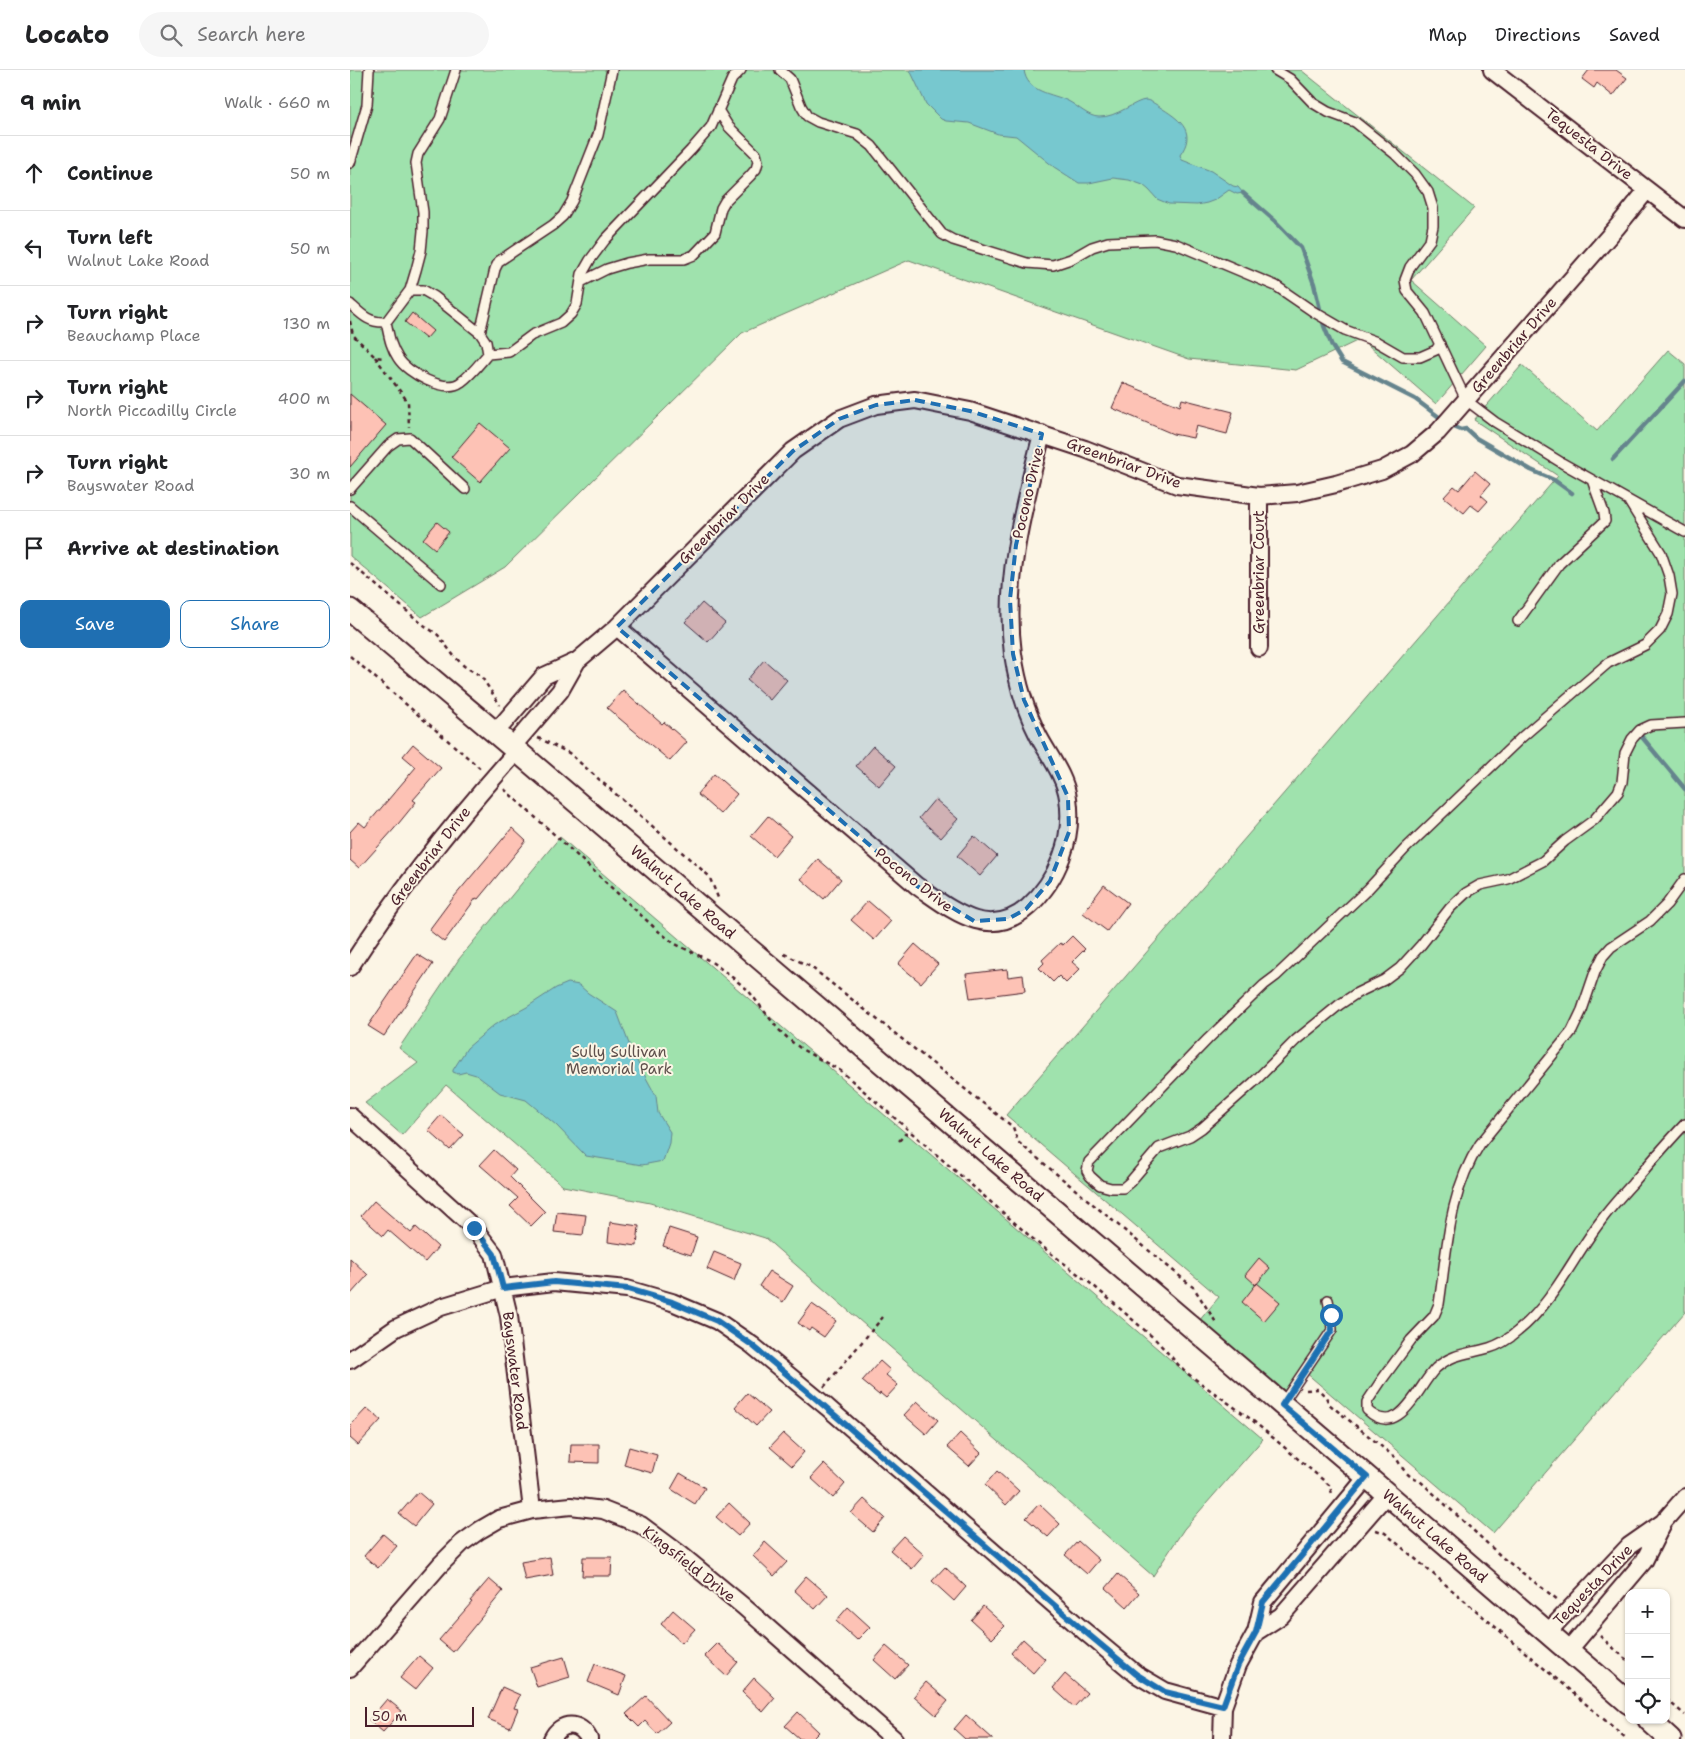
<!DOCTYPE html>
<html lang="en">
<head>
<meta charset="utf-8">
<style>
  :root { --surface:#fff; --page:#f6f6f6; --text:#202124; --muted:#757577; --line:#e0e0e0; --accent:#1f6fb2 }
  body { margin:0; font-family:"Shantell Sans",sans-serif; background:var(--page); color:var(--text) }
  .controls { position:absolute; right:15px; bottom:15px; display:grid; overflow:hidden; border-radius:10px; box-shadow:0 1px 4px #0004 }
  .controls button { width:45px; height:45px; display:grid; place-items:center; padding:0; border:0; border-bottom:1px solid var(--line); background:var(--surface); color:var(--text); font:25px sans-serif }
  .scale { position:absolute; left:15px; bottom:12px; width:109px; box-sizing:border-box; padding-left:5px; border:2px solid #4a1f2b; border-top:0; font-size:14px; line-height:18px; white-space:nowrap; color:#4a1f2b; -webkit-text-stroke:4px #fcf5e5; paint-order:stroke }
  .stop { position:absolute; width:15px; height:15px; margin:-11px; border:4px solid #1f6fb2; border-radius:50%; background:#fff }
  .stop.end { background:#1f6fb2; border-color:#fff; box-shadow:0 1px 5px #0008 }
  .list { margin:0; padding:0; list-style:none }
  h2 { display:flex; justify-content:space-between; align-items:center; height:65px; margin:0; padding:0 20px; font-size:21px }
  h2 small { font-size:16px; font-weight:400; color:var(--muted) }
  .list li { display:grid; grid-template-columns:32px 1fr auto; gap:15px; align-items:center; box-sizing:border-box; height:75px; padding:0 20px; border-top:1px solid var(--line) }
  .list b { display:block; font-size:19px; white-space:nowrap }
  .list p { margin:0; font-size:16px; white-space:nowrap; color:var(--muted) }
  .list em { font-size:16px; font-style:normal; color:var(--muted) }
  .actions { display:flex; gap:10px; padding:15px 20px }
  .actions a { flex:1; padding:11px 0; border:1px solid var(--accent); border-radius:10px; text-align:center; font-size:18px; color:var(--accent) }
  .actions .main { background:var(--accent); color:#fff }
  .icon { flex:none; width:28px; height:28px; fill:none; stroke:currentColor; stroke-width:2; stroke-linecap:round; stroke-linejoin:round }
  .map { position:relative; flex:none; width:1335px; height:1669px; overflow:hidden }
  header { display:flex; align-items:center; gap:30px; box-sizing:border-box; height:70px; padding:0 25px; background:var(--surface); border-bottom:1px solid var(--line) }
  header strong { font-size:24px }
  nav { display:flex; gap:28px; margin-inline-start:auto; font-size:18px }
  .search { width:350px; height:45px; background:var(--page); display:flex; align-items:center; gap:12px; box-sizing:border-box; padding:0 18px; border-radius:28px; color:var(--muted); font-size:19px }
  main { display:flex }
  aside { flex:1; background:var(--surface) }
  .map>svg:first-child { display:block }
  .green { fill:#9fe2ad; stroke:#74806c }
  .water { fill:#77c8cf; stroke:#65848d }
  .lines { fill:none; stroke-linecap:round; stroke-linejoin:round }
  .stream { stroke:#65848d; stroke-width:4.5 }
  .building { fill:#fdc2b5; stroke:#4a1f2b }
  .service-casing { stroke:#4a1f2b; stroke-width:12 }
  .minor-casing { stroke:#4a1f2b; stroke-width:20 }
  .tertiary-casing { stroke:#4a1f2b; stroke-width:25 }
  .path { stroke:#4a1f2b; stroke-width:2.5; stroke-dasharray:4 4; stroke-linecap:butt }
  .service { stroke:#fcf5e5; stroke-width:9 }
  .minor { stroke:#fcf5e5; stroke-width:16 }
  .tertiary { stroke:#fcf5e5; stroke-width:21 }
  .route { stroke:#1f6fb2; stroke-width:6 }
  .marked { fill:#1f6fb2; fill-opacity:0.2; stroke:#1f6fb2; stroke-width:4; stroke-dasharray:10 6; stroke-linejoin:round }
  .labels { text-anchor:middle; dominant-baseline:central; stroke-width:4; stroke-linejoin:round; paint-order:stroke }
  .street-label { font-size:15px; fill:#4a1f2b; stroke:#fcf5e5 }
  .park-label { font-size:15px; fill:#5f504c; stroke:#fcf5e5 }
</style>
</head>
<body>
<header>
<strong>Locato</strong>
<div class="search"><svg class="icon" aria-label="search" viewBox="0 0 24 24"><circle cx="10" cy="10" r="6"/><path d="M15 15l6 6"/></svg>Search here</div>
<nav><a>Map</a><a>Directions</a><a>Saved</a></nav>
</header>
<main>
<aside>
<h2>9 min<small>Walk · 660 m</small></h2>
<ul class="list">
<li><svg class="icon" aria-label="ahead" viewBox="0 0 24 24"><path d="M12 20V5M6 11l6-6 6 6"/></svg><div><b>Continue</b></div><em>50 m</em></li>
<li><svg class="icon" aria-label="left" viewBox="0 0 24 24"><path d="M17 20v-9H6M10 6l-5 5 5 5"/></svg><div><b>Turn left</b><p>Walnut Lake Road</p></div><em>50 m</em></li>
<li><svg class="icon" aria-label="right" viewBox="0 0 24 24"><path d="M7 20v-9h11M14 6l5 5-5 5"/></svg><div><b>Turn right</b><p>Beauchamp Place</p></div><em>130 m</em></li>
<li><svg class="icon" aria-label="right" viewBox="0 0 24 24"><path d="M7 20v-9h11M14 6l5 5-5 5"/></svg><div><b>Turn right</b><p>North Piccadilly Circle</p></div><em>400 m</em></li>
<li><svg class="icon" aria-label="right" viewBox="0 0 24 24"><path d="M7 20v-9h11M14 6l5 5-5 5"/></svg><div><b>Turn right</b><p>Bayswater Road</p></div><em>30 m</em></li>
<li><svg class="icon" aria-label="arrive" viewBox="0 0 24 24"><path d="M6 21V4h12l-3 4 3 4H6"/></svg><div><b>Arrive at destination</b></div></li>
</ul>
<div class="actions"><a class="main">Save</a><a>Share</a></div>
</aside>
<div class="map">
<svg width="1335" height="1669" viewBox="0 0 1335 1669">
  <rect width="100%" height="100%" fill="#fcf5e5"/>
  <filter id="ink" filterUnits="userSpaceOnUse"><feTurbulence type="fractalNoise" baseFrequency=".02" numOctaves="2"/><feDisplacementMap in="SourceGraphic" scale="10" xChannelSelector="R" yChannelSelector="G"/><feConvolveMatrix kernelMatrix="1 2 1 2 8 2 1 2 1" color-interpolation-filters="sRGB"/></filter>
  <g filter="url(#ink)">
    <!-- green -->
    <path class="green" d="M 0,0 L 951,0 L 1124,138 L 1061,210 L 1136,276 L 1086,334 L 1011,269 L 946,300 L 839,289 L 559,190 L 392,263 L 155,497 L 72,547 L 0,486 Z
      M 1318,280 L 1335,294 L 1335,1242 L 1143,1463 L 955,1302 L 930,1330 L 844,1257 L 869,1227 L 656,1045 L 1208,406 L 1124,350 L 1172,295 L 1247,361 Z
      M 210,767 L 913,1369 L 834,1459 L 803,1506 L 415,1168 L 300,1133 L 213,1116 L 96,1015 L 52,1065 L 15,1033 L 68,993 L 49,978 L 109,889 Z"/>
    <!-- water -->
    <path class="water" d="M 560,0 L 674,0 C 677,23 702,23 718,31 C 728,36 738,47 749,47 C 766,48 786,30 796,30 C 802,31 808,36 813,39 C 832,51 846,63 830,85 L 832,90 L 861,101 L 883,116 L 888,117 L 893,123 L 887,124 L 879,120 L 865,130 L 857,133 L 847,135 L 819,134 L 807,129 L 799,120 L 793,115 L 779,110 L 763,108 L 739,113 L 729,113 L 704,97 L 666,66 L 648,64 L 619,53 L 596,51 L 591,49 L 576,34 Z
      M 218,913 L 229,915 L 238,923 L 267,942 L 269,947 L 282,982 L 306,1026 L 308,1043 L 320,1062 L 319,1073 L 313,1091 L 292,1095 L 236,1086 L 206,1055 L 176,1030 L 150,1023 L 126,1005 L 116,1002 L 108,1004 L 103,1002 L 103,1000 L 117,978 L 144,955 L 177,937 L 206,918 Z"/>
    <g class="lines">
      <!-- stream -->
      <path class="stream" d="M 893,123 L 925,151 L 951,178 L 964,214 L 974,256 L 982,276 L 992,292 L 1065,329 L 1093,350
        M 1099,355 L 1111,360 L 1116,359 L 1126,368 L 1181,400 L 1204,410 L 1222,423
        M 1263,389 L 1335,311
        M 1292,667 L 1335,719"/>
    </g>
    <!-- building -->
    <path class="building" d="M 1239,0 L 1266,0 L 1277,8 L 1263,26 L 1247,13 L 1244,18 L 1232,9 Z
      M 62,243 L 83,261 L 76,269 L 55,252 Z
      M 773,313 L 830,336 L 832,329 L 883,342 L 877,364 L 846,356 L 843,368 L 823,364 L 762,338 Z
      M 0,324 L 36,355 L 0,397 Z
      M 130,353 L 160,378 L 130,412 L 101,387 Z
      M 1125,401 L 1140,414 L 1131,425 L 1138,431 L 1129,441 L 1121,435 L 1114,443 L 1094,427 L 1104,416 L 1109,420 Z
      M 87,452 L 99,462 L 85,479 L 73,469 Z
      M 352,533 L 375,553 L 358,572 L 335,552 Z
      M 414,590 L 437,610 L 420,630 L 397,610 Z
      M 273,620 L 312,654 L 314,652 L 337,672 L 320,691 L 257,638 Z
      M 63,674 L 91,698 L 63,730 L 66,732 L 44,759 L 9,798 L 0,790 L 0,762 L 9,752 L 15,757 L 66,697 L 53,686 Z
      M 523,676 L 546,696 L 529,716 L 506,696 Z
      M 364,704 L 387,724 L 370,744 L 347,724 Z
      M 585,729 L 608,749 L 591,768 L 569,748 Z
      M 418,746 L 441,766 L 424,786 L 401,766 Z
      M 162,758 L 176,771 L 128,829 L 126,828 L 94,872 L 79,860 L 99,833 Z
      M 624,766 L 647,786 L 630,806 L 607,786 Z
      M 468,789 L 491,809 L 474,829 L 451,809 Z
      M 754,815 L 778,833 L 757,861 L 733,843 Z
      M 518,831 L 541,851 L 524,870 L 501,850 Z
      M 722,866 L 735,879 L 722,892 L 730,899 L 716,913 L 709,906 L 703,912 L 689,898 L 694,893 L 692,890 L 710,873 L 713,875 Z
      M 565,874 L 588,894 L 571,913 L 548,894 Z
      M 67,884 L 83,894 L 34,966 L 18,956 Z
      M 657,899 L 658,907 L 673,905 L 675,921 L 620,928 L 616,904 Z
      M 91,1045 L 114,1065 L 100,1080 L 78,1060 Z
      M 144,1080 L 166,1100 L 160,1107 L 195,1142 L 181,1156 L 160,1136 L 168,1128 L 130,1095 Z
      M 24,1131 L 61,1163 L 66,1157 L 88,1177 L 75,1192 L 38,1160 L 33,1166 L 11,1146 Z
      M 207,1142 L 236,1145 L 233,1165 L 204,1162 Z
      M 260,1152 L 289,1156 L 287,1176 L 258,1172 Z
      M 319,1158 L 347,1167 L 341,1185 L 313,1176 Z
      M 364,1182 L 391,1193 L 384,1211 L 357,1199 Z
      M 0,1188 L 18,1205 L 0,1225 Z
      M 909,1188 L 920,1198 L 906,1215 L 895,1205 Z
      M 419,1201 L 443,1216 L 433,1232 L 409,1216 Z
      M 907,1213 L 930,1232 L 914,1251 L 892,1232 Z
      M 462,1234 L 486,1251 L 474,1267 L 461,1258 L 459,1261 L 448,1253 Z
      M 530,1291 L 540,1300 L 536,1305 L 548,1315 L 536,1328 L 530,1323 L 529,1325 L 512,1311 Z
      M 397,1323 L 419,1342 L 406,1356 L 385,1337 Z
      M 567,1331 L 588,1350 L 576,1364 L 554,1345 Z
      M 17,1338 L 31,1350 L 8,1375 L 0,1368 L 0,1356 Z
      M 433,1363 L 454,1382 L 442,1396 L 420,1377 Z
      M 610,1363 L 631,1383 L 619,1396 L 597,1377 Z
      M 221,1374 L 249,1374 L 249,1393 L 220,1392 Z
      M 279,1377 L 307,1385 L 302,1403 L 274,1395 Z
      M 474,1394 L 495,1414 L 483,1428 L 461,1408 Z
      M 647,1401 L 669,1421 L 656,1435 L 635,1415 Z
      M 330,1403 L 355,1418 L 345,1434 L 321,1419 Z
      M 68,1422 L 82,1434 L 64,1456 L 49,1444 Z
      M 514,1429 L 535,1448 L 523,1462 L 501,1443 Z
      M 379,1433 L 400,1453 L 388,1466 L 366,1447 Z
      M 689,1434 L 710,1454 L 698,1467 L 676,1448 Z
      M 33,1464 L 47,1476 L 28,1498 L 14,1486 Z
      M 553,1466 L 574,1485 L 562,1499 L 540,1480 Z
      M 728,1471 L 749,1490 L 737,1504 L 715,1485 Z
      M 415,1472 L 437,1492 L 424,1506 L 403,1486 Z
      M 200,1487 L 203,1505 L 175,1510 L 171,1492 Z
      M 233,1487 L 262,1487 L 261,1506 L 232,1506 Z
      M 595,1497 L 616,1517 L 604,1531 L 582,1511 Z
      M 768,1504 L 789,1523 L 777,1537 L 756,1518 Z
      M 456,1506 L 478,1525 L 465,1539 L 444,1520 Z
      M 139,1509 L 153,1521 L 103,1582 L 89,1570 L 122,1532 L 120,1531 Z
      M 633,1536 L 655,1556 L 642,1569 L 621,1550 Z
      M 498,1537 L 520,1557 L 507,1570 L 486,1551 Z
      M 323,1540 L 345,1559 L 332,1573 L 311,1554 Z
      M 673,1569 L 695,1589 L 683,1603 L 661,1583 Z
      M 367,1573 L 388,1592 L 376,1606 L 354,1586 Z
      M 536,1576 L 558,1595 L 545,1609 L 524,1590 Z
      M 69,1586 L 83,1598 L 65,1620 L 50,1608 Z
      M 214,1587 L 220,1607 L 187,1617 L 180,1597 Z
      M 245,1594 L 276,1606 L 269,1625 L 238,1612 Z
      M 715,1604 L 737,1623 L 724,1637 L 703,1618 Z
      M 404,1608 L 425,1628 L 413,1642 L 392,1622 Z
      M 576,1612 L 598,1631 L 586,1645 L 564,1626 Z
      M 152,1617 L 170,1625 L 164,1638 L 168,1639 L 160,1658 L 138,1649 Z
      M 296,1626 L 320,1652 L 307,1664 L 295,1651 L 289,1657 L 276,1644 Z
      M 37,1629 L 52,1641 L 33,1662 L 19,1650 Z
      M 448,1642 L 469,1662 L 462,1669 L 450,1669 L 435,1656 Z
      M 616,1645 L 643,1669 L 615,1669 L 604,1659 Z"/>
    <g class="lines">
      <!-- service casing -->
      <g class="service-casing">
        <path id="service" d="M 430,0 L 440,9 L 451,36 L 457,46 L 468,52 L 507,64 L 522,76 L 592,164 L 603,170 L 677,193 L 703,195 L 721,189 L 742,177 L 758,172 L 805,170 L 826,174 L 926,216 L 964,242 L 995,260 L 1027,272 L 1053,287 L 1070,287 L 1086,280 L 1090,274
          M 925,0 L 940,9 L 963,33 L 978,42 L 1005,52 L 1045,84 L 1065,104 L 1078,122 L 1083,138 L 1083,156 L 1080,170 L 1060,197 L 1055,210 L 1057,221 L 1075,243 L 1116,330 L 1145,352 L 1212,393 L 1335,462
          M 0,93 L 17,35 L 19,0
          M 231,212 L 257,199 L 277,193 L 299,189 L 334,189 L 344,185 L 365,163 L 371,138 L 375,131 L 400,106 L 406,99 L 408,92 L 406,84 L 378,56 L 368,40
          M 60,220 L 73,220 L 85,227 L 130,263 L 136,272 L 138,284
          M 0,234 C 12,245 19,253 36,252 L 60,220 L 66,200 L 71,181 L 73,161 L 73,142 L 66,93 L 68,84 L 90,49 L 106,0
          M 36,252 C 39,265 40,276 48,288 C 57,303 95,324 111,312 C 121,305 130,293 138,284 L 159,282 L 182,265 L 211,253 L 221,244 L 227,234 L 232,204 L 240,190 L 255,170 L 341,80 L 361,57 L 382,9 L 391,0
          M 130,263 L 145,199 L 149,191 L 203,155 L 213,146 L 222,131 L 248,65 L 262,0
          M 0,419 L 38,376 L 48,369 L 60,368 L 115,419
          M 1278,430 L 1311,483 L 1319,506 L 1322,524 L 1318,544 L 1310,560 L 1295,575 L 1258,593 L 1172,667 L 1055,779 L 1018,819 L 926,906 L 914,915 L 858,969 L 739,1092 L 737,1101 L 740,1106 L 750,1115 L 761,1118 L 773,1118 L 780,1112 L 809,1078 L 840,1066 L 852,1058 L 904,1012 L 946,970 L 989,935 L 1007,923 L 1034,910 L 1050,898 L 1071,875 L 1100,838 L 1116,823 L 1130,815 L 1158,809 L 1193,791 L 1215,771 L 1244,750 L 1268,722 L 1272,712 L 1275,683 L 1282,669 L 1290,660 L 1301,655 L 1335,653
          M 0,436 L 91,514
          M 1168,551 L 1209,494 L 1255,451 L 1254,443 L 1242,410
          M 1335,809 L 1317,834 L 1300,851 L 1261,877 L 1253,886 L 1245,902 L 1232,940 L 1222,961 L 1130,1074 C 1099,1121 1097,1180 1089,1234 L 1084,1246 L 1061,1270 L 1031,1311 L 1017,1332 L 1017,1340 C 1050,1371 1068,1315 1086,1298 C 1103,1283 1118,1284 1139,1278 C 1149,1275 1160,1268 1168,1261 C 1204,1232 1223,1187 1250,1152 C 1260,1138 1271,1126 1282,1114 C 1299,1094 1317,1073 1335,1054
          M 932,1334 L 982,1260 L 981,1245 L 978,1230"/>
      </g>
      <!-- minor casing -->
      <g class="minor-casing">
        <path id="minor" d="M 1142,0 L 1335,149
          M 267,557 L 567,816 C 601,839 638,872 678,837 C 708,810 724,768 718,728 C 715,706 699,686 689,667 C 676,642 667,612 663,584 C 653,510 674,435 692,364
          M 909,578 L 909,426
          M 227,591 L 267,557 L 443,381 L 489,349 L 526,335 L 565,330 L 620,341 L 735,379 L 827,415 L 909,426 L 947,423 L 986,414 L 1032,400 L 1062,384 L 1088,362 L 1267,157 L 1297,120
          M 145,663 L 194,606 L 227,591 L 210,621 L 162,677
          M 0,897 C 49,820 106,749 167,681
          M 0,1046 L 124,1158 L 144,1184 L 159,1246 L 182,1440
          M 0,1290 L 46,1258 L 91,1237 L 153,1218 L 204,1212 L 277,1219 L 322,1232 L 367,1251 L 402,1275 L 477,1337 L 733,1560 L 786,1604 L 815,1621 L 873,1637
          M 906,1562 L 931,1546 L 1037,1424
          M 1197,1563 L 1279,1476 L 1312,1453
          M 1218,1581 L 1294,1491 L 1314,1451 L 1335,1427
          M 0,1598 L 90,1495 L 112,1473 L 130,1460 L 149,1449 L 182,1440 L 221,1436 L 253,1440 L 291,1455 L 330,1484 L 393,1536 L 544,1669
          M 202,1669 C 211,1651 230,1651 239,1669
          M 872,1669 L 873,1637 L 888,1595 L 906,1562 L 913,1532 L 1017,1407"/>
      </g>
      <!-- tertiary casing -->
      <g class="tertiary-casing">
        <path id="tertiary" d="M 0,540 L 167,681 L 1037,1424 L 1279,1633
          M 1299,1650 L 1320,1669"/>
      </g>
      <!-- path -->
      <path class="path" d="M 0,251 L 3,265 L 25,287 L 35,288
        M 25,287 L 58,332 L 59,357
        M 0,493 L 71,553 L 88,565 L 104,586 L 114,596 L 131,606 L 150,635
        M 0,586 L 131,699
        M 188,668 L 219,683 L 359,806 L 369,830
        M 154,719 L 206,766 L 307,860 L 325,874 L 360,891 L 377,903 L 398,920 L 428,959 L 442,972 L 453,980 L 491,1001 L 690,1175 L 745,1217 L 806,1270 L 834,1301 L 902,1350 L 979,1415 L 983,1426
        M 434,884 L 461,897 L 663,1057 L 668,1072 L 844,1218 L 867,1254
        M 549,1071 L 555,1064 L 561,1064
        M 474,1317 L 533,1247
        M 956,1320 L 968,1319 L 976,1327 L 979,1334 L 1047,1389 C 1052,1399 1059,1408 1070,1411 L 1153,1488 L 1208,1530
        M 1026,1460 L 1035,1463 L 1277,1669
        M 1250,1566 L 1279,1592
        M 1316,1629 L 1335,1645"/>
      <!-- service -->
      <use href="#service" class="service"/>
      <!-- minor -->
      <use href="#minor" class="minor"/>
      <!-- tertiary -->
      <use href="#tertiary" class="tertiary"/>
    </g>
  </g>
  <g class="lines" filter="url(#ink)">
    <!-- route -->
    <path class="route" d="M 124,1158 L 144,1184 L 153,1218 L 204,1212 L 278,1219 L 322,1232 L 367,1251 L 402,1275 L 465,1328 L 733,1560 L 786,1604 L 815,1622 L 873,1636 L 888,1595 L 906,1562 L 913,1532 L 1017,1407 L 932,1335 L 982,1260 L 981,1245"/>
  </g>
  <!-- marked area -->
  <path class="marked" d="M 565,330 L 620,341 L 692,364 L 666,475 L 660,529 L 663,584 L 674,630 L 718,727 L 719,762 L 700,811 L 676,839 L 658,849 L 624,851 L 567,816 L 267,557 L 443,381 L 489,349 L 526,335 Z"/>
  <g class="labels">
    <!-- street labels -->
    <g class="street-label">
      <text transform="translate(1239 74) rotate(38)">Tequesta Drive</text>
      <text transform="translate(1164 275) rotate(-49)">Greenbriar Drive</text>
      <text transform="translate(774 393) rotate(20)">Greenbriar Drive</text>
      <text transform="translate(678 423) rotate(-77)">Pocono Drive</text>
      <text transform="translate(374 449) rotate(-45)">Greenbriar Drive</text>
      <text transform="translate(909 502) rotate(-90)">Greenbriar Court</text>
      <text transform="translate(80 786) rotate(-52)">Greenbriar Drive</text>
      <text transform="translate(564 810) rotate(38)">Pocono Drive</text>
      <text transform="translate(333 822) rotate(41)">Walnut Lake Road</text>
      <text transform="translate(641 1085) rotate(41)">Walnut Lake Road</text>
      <text transform="translate(165 1301) rotate(83)">Bayswater Road</text>
      <text transform="translate(1085 1466) rotate(41)">Walnut Lake Road</text>
      <text transform="translate(339 1494) rotate(38)">Kingsfield Drive</text>
      <text transform="translate(1243 1515) rotate(-46)">Tequesta Drive</text>
    </g>
    <!-- park labels -->
    <g class="park-label">
      <text x="269" y="982">Sully Sullivan<tspan x="269" dy="17">Memorial Park</tspan></text>
    </g>
  </g>
</svg>
<div class="controls">
<button>+</button>
<button>−</button>
<button><svg class="icon" aria-label="locate" viewBox="0 0 24 24"><circle cx="12" cy="12" r="6"/><path d="M12 2v4M12 18v4M2 12h4M18 12h4"/></svg></button>
</div>
<div class="scale">50 m</div>
<div class="stop" style="left:981px;top:1245px"></div>
<div class="stop end" style="left:124px;top:1158px"></div>
</div>
</main>
</body>
</html>
